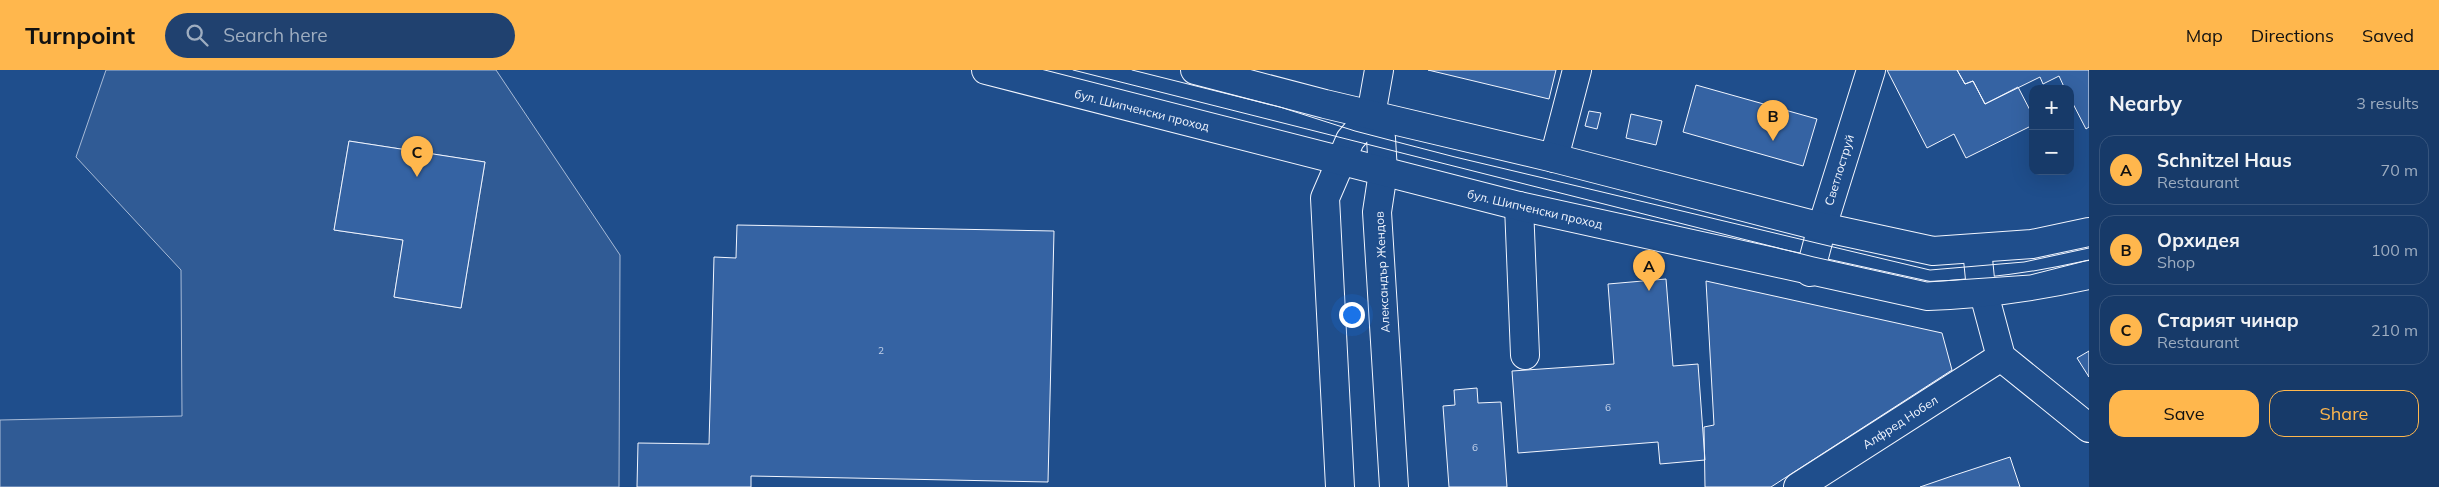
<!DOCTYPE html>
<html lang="en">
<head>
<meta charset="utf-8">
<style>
  :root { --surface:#173a69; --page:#20416f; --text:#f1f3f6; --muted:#9eadc0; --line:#36547d; --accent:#ffb74d }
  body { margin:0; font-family:Mulish,sans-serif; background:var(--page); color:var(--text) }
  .controls { position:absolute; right:15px; top:15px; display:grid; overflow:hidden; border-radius:10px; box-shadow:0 5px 20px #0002 }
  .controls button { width:45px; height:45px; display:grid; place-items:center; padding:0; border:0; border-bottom:1px solid var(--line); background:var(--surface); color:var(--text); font:25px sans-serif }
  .you { position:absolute; left:1351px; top:244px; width:18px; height:18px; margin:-12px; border:4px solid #fff; border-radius:50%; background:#1a73e8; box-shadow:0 0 0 8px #1a73e833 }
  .badge { display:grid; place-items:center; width:32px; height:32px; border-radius:50%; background:var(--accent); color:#111; font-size:16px; font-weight:700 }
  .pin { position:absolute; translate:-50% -41px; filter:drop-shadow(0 1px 2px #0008) }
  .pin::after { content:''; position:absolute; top:26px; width:18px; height:15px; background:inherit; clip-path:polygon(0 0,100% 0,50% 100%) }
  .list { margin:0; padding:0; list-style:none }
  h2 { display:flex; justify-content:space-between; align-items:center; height:65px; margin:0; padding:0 20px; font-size:21px }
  h2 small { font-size:16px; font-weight:400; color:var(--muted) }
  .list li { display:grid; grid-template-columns:32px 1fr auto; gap:15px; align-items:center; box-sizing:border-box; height:70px; margin:0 10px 10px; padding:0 10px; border:1px solid var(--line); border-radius:15px }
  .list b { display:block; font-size:19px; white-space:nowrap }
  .list p { margin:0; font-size:16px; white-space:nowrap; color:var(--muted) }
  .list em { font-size:16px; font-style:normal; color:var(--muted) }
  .actions { display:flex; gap:10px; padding:15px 20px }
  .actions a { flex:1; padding:11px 0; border:1px solid var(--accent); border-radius:15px; text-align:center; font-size:18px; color:var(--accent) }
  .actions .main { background:var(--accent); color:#111 }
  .icon { flex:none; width:28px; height:28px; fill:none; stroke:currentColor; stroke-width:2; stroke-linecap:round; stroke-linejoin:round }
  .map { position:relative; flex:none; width:2089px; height:417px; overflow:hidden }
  header { display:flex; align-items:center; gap:30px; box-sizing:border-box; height:70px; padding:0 25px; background:var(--accent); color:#111 }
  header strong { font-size:24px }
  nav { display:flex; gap:28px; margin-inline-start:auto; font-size:18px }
  .search { width:350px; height:45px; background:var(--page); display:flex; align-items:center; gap:12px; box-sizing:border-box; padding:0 18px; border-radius:28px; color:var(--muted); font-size:19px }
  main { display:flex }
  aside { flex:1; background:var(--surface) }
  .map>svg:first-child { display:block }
  .green { fill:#305b95; stroke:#a8bbd7; fill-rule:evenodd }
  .building { fill:#3563a3; stroke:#f2f6ff }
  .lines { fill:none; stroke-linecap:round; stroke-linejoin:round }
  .minor-casing { stroke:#f2f6ff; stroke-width:30 }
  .major-casing { stroke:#f2f6ff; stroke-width:30 }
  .minor { stroke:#1f4e8c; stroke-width:28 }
  .major { stroke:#1f4e8c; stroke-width:28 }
  .tram { stroke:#f2f6ff; stroke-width:1 }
  .labels { text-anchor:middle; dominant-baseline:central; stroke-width:4; stroke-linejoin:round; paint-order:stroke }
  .number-label { font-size:10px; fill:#c3d1e8 }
  .street-label { font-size:12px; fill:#f2f6ff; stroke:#1f4e8c }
</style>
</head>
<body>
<header>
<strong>Turnpoint</strong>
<div class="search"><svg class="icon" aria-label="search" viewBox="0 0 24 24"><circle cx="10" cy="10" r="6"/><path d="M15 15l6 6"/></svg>Search here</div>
<nav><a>Map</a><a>Directions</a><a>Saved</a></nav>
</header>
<main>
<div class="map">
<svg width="2089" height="417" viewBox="0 0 2089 417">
  <rect width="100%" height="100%" fill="#1f4e8c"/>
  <!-- green -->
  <path class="green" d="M 106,0 L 496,0 L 620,185 L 619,417 L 0,417 L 0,350 L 182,346 L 181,200 L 76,87 ZM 349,71 L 485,92 L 461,238 L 394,227 L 403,170 L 334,160 Z"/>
  <!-- building -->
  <path class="building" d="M 1428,0 L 1556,0 L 1549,29 Z
    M 1887,0 L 1957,0 L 1965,14 L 1973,11 L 1985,34 L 2018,17 L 2033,46 L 2033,55 L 1966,88 L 1954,64 L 1927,78 Z
    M 1957,0 L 2089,0 L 2089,57 L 2086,59 L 2070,28 L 2070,19 L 2065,19 L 2059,6 L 2043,14 L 2040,7 L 1985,34 L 1973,11 L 1965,14 Z
    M 1696,15 L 1817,49 L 1803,96 L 1683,62 Z
    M 1589,41 L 1601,43 L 1597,59 L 1585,56 Z
    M 1631,44 L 1662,51 L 1656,75 L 1626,68 Z
    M 349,71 L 485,92 L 461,238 L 394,227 L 403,170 L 334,160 Z
    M 737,155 L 1054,161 L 1048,412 L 751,406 L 751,417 L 637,417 L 638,373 L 709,374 L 714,187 L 736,188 Z
    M 1666,209 L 1673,296 L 1698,294 L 1705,390 L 1660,394 L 1658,372 L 1518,383 L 1512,301 L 1614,294 L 1608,214 Z
    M 1706,211 L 1942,263 L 1952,300 L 1771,417 L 1705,417 L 1704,357 L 1714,355 Z
    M 2089,281 L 2089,307 L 2077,288 Z
    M 1477,318 L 1478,333 L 1501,332 L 1507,417 L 1449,417 L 1443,336 L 1455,335 L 1454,320 Z
    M 2010,387 L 2020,417 L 1920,417 L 1952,406 Z"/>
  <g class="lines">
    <!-- minor casing -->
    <g class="minor-casing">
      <path id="minor" d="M 1371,45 L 1381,68 L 1383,102 L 1377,142 L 1394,417
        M 1371,45 L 1379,0
        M 1554,88 L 1577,0
        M 1519,136 L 1525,285
        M 1977,179 L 1980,209 L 2001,287 L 2089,358
        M 1810,202 L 1822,157 L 1871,0
        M 1340,417 L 1325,128 L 1350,70 L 1371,45
        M 1798,417 L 2001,287"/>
    </g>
    <!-- major casing -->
    <g class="major-casing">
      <path id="major" d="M 986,0 L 1519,136 L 1928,226 C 1983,224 2035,217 2089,205
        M 1195,0 L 1325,34 L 1554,88 L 1822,157 L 1933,181 L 2032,174 L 2089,162"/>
    </g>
    <!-- minor -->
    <use href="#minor" class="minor"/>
    <!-- major -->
    <use href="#major" class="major"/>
    <!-- tram -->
    <path class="tram" d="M 1073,0 L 1814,187 L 1927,212 L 2030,205 L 2089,190
      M 1132,0 L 1280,37 L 1355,61 L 1455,87 L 1930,200 L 2024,192 L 2089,178"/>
  </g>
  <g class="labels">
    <!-- number labels -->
    <g class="number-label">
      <text x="881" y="280">2</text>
      <text x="1608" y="337">6</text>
      <text x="1475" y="377">6</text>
    </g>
    <!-- street labels -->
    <g class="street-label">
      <text transform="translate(1142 40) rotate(14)">бул. Шипченски проход</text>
      <text transform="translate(1839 100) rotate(-73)">Светлоструй</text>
      <text transform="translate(1535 139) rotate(13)">бул. Шипченски проход</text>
      <text transform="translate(1382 202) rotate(-93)">Александър Жендов</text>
      <text transform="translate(1900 352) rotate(-33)">Алфред Нобел</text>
    </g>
  </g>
</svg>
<div class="controls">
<button>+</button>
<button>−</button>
</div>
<div class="you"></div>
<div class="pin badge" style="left:1649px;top:221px">A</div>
<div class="pin badge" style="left:1773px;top:71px">B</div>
<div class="pin badge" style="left:417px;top:107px">C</div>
</div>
<aside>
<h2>Nearby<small>3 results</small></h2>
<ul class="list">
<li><span class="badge">A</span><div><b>Schnitzel Haus</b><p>Restaurant</p></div><em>70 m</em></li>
<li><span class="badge">B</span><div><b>Орхидея</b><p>Shop</p></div><em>100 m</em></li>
<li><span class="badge">C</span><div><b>Старият чинар</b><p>Restaurant</p></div><em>210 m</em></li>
</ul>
<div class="actions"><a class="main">Save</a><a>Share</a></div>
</aside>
</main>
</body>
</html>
